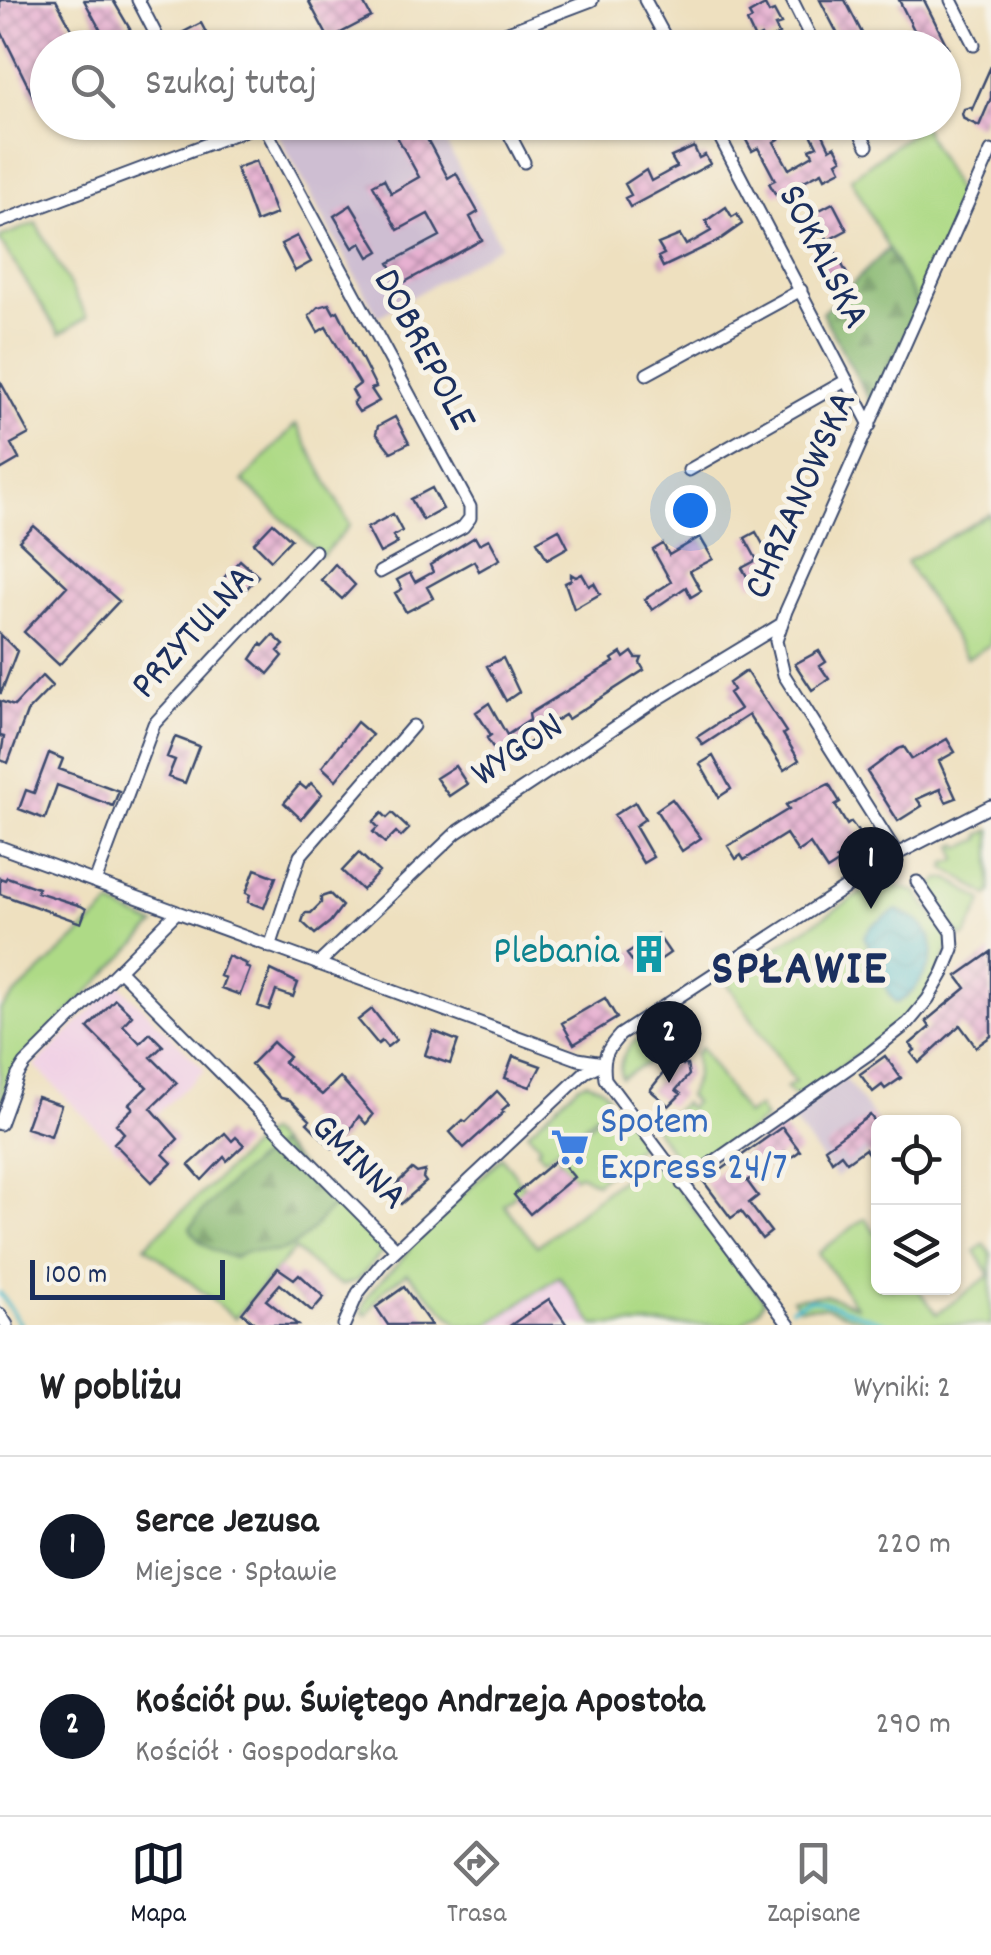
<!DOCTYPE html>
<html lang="pl">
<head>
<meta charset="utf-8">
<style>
  :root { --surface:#fff; --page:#f2f2f2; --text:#202124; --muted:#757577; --line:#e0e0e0; --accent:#111827 }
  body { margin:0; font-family:Dekko,sans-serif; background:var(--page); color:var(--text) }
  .controls { position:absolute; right:30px; bottom:30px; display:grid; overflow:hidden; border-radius:15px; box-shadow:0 2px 8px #0004 }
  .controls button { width:90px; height:90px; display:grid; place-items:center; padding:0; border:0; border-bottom:2px solid var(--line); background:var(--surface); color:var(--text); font:50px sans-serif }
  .scale { position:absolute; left:30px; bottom:25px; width:195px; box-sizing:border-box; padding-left:10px; border:5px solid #1b2f5e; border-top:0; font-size:28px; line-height:35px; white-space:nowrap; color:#1b2f5e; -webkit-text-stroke:8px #f7f3e8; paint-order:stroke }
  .you { position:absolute; left:690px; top:510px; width:35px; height:35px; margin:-25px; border:8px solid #fff; border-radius:50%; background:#1a73e8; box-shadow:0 0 0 15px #1a73e833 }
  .badge { display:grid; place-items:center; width:65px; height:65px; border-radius:50%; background:var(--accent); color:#fff; font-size:32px; font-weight:700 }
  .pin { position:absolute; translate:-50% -82px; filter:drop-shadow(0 2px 5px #0008) }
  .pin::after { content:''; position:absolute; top:52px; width:35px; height:30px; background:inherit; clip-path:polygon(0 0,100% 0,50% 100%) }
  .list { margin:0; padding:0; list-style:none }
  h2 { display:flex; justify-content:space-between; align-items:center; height:130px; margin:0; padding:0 40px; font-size:42px }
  h2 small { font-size:32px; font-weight:400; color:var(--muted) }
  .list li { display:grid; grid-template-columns:65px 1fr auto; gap:30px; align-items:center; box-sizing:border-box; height:180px; padding:0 40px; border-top:2px solid var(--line) }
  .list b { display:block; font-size:38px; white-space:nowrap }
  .list p { margin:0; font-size:32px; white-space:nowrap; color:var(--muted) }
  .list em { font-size:32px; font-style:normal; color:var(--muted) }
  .icon { flex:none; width:55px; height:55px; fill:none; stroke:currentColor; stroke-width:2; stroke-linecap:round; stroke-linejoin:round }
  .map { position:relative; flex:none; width:991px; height:1325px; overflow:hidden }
  .search { position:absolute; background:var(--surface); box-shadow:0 2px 8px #0004; left:30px; right:30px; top:30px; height:110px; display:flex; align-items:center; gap:25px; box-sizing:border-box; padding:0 35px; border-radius:55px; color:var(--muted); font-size:38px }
  .sheet { height:490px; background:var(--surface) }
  nav { display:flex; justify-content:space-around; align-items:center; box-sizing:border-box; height:140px; border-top:2px solid var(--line); background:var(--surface); font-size:28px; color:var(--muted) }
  nav a { display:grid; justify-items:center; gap:5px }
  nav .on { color:var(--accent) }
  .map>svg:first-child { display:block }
  .built { fill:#f0d0e5 }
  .industrial { fill:#cebed2 }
  .grass { fill:#aeda86; stroke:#648472; stroke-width:2.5 }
  .forest { fill:url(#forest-firs); stroke:#527468; stroke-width:2.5 }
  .water { fill:url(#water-waves); stroke:#357594; stroke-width:2.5 }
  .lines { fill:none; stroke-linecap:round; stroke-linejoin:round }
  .stream { stroke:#4fbbca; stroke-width:4 }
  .building { fill:url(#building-cross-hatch) }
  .street-casing { stroke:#3b4a6d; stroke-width:15 }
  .street { stroke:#fff; stroke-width:11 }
  .labels { text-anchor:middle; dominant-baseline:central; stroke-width:10; stroke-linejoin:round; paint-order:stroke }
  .street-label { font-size:40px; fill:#1b2f5e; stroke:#f7f3e8 }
  .culture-label { font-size:40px; fill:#0d838f; stroke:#f7f3e8; text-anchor:end }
  .shop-label { font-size:40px; fill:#366cbe; stroke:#f7f3e8; text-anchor:start }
  .district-label { font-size:50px; font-weight:bold; letter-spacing:2.5px; fill:#1b2f5e; stroke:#f7f3e8 }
</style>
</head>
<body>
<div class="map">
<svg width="991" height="1325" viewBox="0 0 991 1325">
  <defs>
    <pattern id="forest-firs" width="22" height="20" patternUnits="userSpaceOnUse" patternTransform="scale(2.5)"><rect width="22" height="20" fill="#8aba73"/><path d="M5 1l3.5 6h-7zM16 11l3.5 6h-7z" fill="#709862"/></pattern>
    <pattern id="water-waves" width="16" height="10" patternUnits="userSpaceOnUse" patternTransform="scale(2.5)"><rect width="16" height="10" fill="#4fbbca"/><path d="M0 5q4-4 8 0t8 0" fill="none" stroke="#4198a7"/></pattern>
    <pattern id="building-cross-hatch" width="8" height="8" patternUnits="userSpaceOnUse" patternTransform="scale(2.5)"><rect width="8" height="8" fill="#e7b1d1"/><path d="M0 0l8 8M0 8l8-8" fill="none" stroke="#ba90ad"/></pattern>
  </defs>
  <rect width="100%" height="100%" fill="#f7f3e8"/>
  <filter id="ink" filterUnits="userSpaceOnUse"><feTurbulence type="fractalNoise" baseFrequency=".01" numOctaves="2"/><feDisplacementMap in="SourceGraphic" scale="20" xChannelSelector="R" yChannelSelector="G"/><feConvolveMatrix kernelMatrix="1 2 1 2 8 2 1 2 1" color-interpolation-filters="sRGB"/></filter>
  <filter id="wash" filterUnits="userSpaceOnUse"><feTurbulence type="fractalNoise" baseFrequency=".0048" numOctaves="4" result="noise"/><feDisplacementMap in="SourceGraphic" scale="40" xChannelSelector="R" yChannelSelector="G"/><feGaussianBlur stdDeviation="2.25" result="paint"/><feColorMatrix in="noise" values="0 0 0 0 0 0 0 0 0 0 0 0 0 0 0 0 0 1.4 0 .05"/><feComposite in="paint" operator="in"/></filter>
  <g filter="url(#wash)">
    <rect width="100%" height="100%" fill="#eee0bf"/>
    <!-- built -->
    <path class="built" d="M 118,983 L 205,1070 L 117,1150 L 35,1066 Z
      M 559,1276 L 596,1325 L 488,1325 Z"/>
    <!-- industrial -->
    <path class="industrial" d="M 306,123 L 435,123 L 501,245 L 378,317 L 277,133 Z
      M 845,1078 L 878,1123 L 878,1146 L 836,1178 L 791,1118 Z"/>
    <!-- grass -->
    <path class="grass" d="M 922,125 L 963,203 L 918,305 L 851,178 Z
      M 36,223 L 87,317 L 60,334 L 0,241 L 0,237 Z
      M 296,424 L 350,525 L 322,556 L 243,481 Z
      M 990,514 L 991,644 L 967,658 L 906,562 Z
      M 991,830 L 991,893 L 988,896 L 945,868 L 946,863 L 957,860 L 954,846 L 959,844 L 961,848 L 981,839 L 980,835 Z
      M 939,879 L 949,879 L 983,901 L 966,936 L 961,937 L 929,891 Z
      M 880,881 L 916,892 L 948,935 L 949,945 L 940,971 L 918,1008 L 888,1035 L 795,1097 L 786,1088 L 795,1082 L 725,980 Z
      M 111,905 L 155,925 L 17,1065 L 0,1110 L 0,1009 Z
      M 665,1020 L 676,1035 L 649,1062 L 621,1078 C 614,1050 643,1034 665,1020 Z
      M 701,1048 L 746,1115 L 758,1107 L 765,1119 L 688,1174 L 656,1131 L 652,1118 L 672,1113 L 683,1103 L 689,1108 L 694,1102 L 688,1096 L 696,1077 L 695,1054 Z
      M 587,1082 L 601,1087 L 608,1095 L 606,1106 L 545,1159 L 537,1150 L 540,1146 L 528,1132 L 578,1085 Z
      M 614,1103 L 642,1141 L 641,1144 L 596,1183 L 579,1174 L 574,1177 L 559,1159 L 561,1150 L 568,1152 L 576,1146 L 572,1140 Z
      M 267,1132 L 279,1144 L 252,1163 L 250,1248 C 294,1259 310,1230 336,1202 L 386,1248 L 357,1281 L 342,1285 L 326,1276 L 294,1249 L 235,1318 L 145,1246 Z
      M 652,1154 L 764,1301 L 758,1311 L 740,1325 L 594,1325 L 559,1276 L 488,1325 L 459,1325 L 407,1273 L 382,1291 L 367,1315 L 362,1312 C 367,1283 401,1270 412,1243 L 502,1157 L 524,1187 L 504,1205 L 537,1246 Z
      M 865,1218 L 878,1236 L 878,1288 L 917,1288 L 937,1314 L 990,1275 L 975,1251 L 984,1244 L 991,1254 L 991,1325 L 875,1325 L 825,1307 L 799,1308 L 792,1299 L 825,1295 L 856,1306 L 818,1253 Z"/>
    <!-- forest -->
    <path class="forest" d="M 888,249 L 918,305 L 873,407 L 822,313 Z
      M 279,1144 L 336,1202 C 318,1221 301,1250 273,1252 C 253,1253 253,1246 234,1258 C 216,1252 198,1246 190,1228 C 213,1195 246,1167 279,1144 Z"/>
    <!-- water -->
    <path class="water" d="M 897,910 C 928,922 943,944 925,973 C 917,986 911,997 896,1003 L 889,994 L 864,936 L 873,925 Z"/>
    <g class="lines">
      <!-- stream -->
      <path class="stream" d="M 0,1293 L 21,1325
        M 791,1308 L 809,1300 L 821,1301 L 891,1325
        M 766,1325 L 770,1322"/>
    </g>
    <g id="blocks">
      <!-- building -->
      <path class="building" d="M 0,0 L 56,0 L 82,48 L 48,48 L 48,99 L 37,104 L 0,29 Z
        M 84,0 L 113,0 L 130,29 L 107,42 Z
        M 308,0 L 362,0 L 371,17 L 329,39 Z
        M 820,0 L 845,0 L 865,39 L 845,48 Z
        M 899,0 L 924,0 L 948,48 L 923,48 Z
        M 765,5 L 769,13 L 774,11 L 781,24 L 775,26 L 779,34 L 764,42 L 761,36 L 755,39 L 747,22 L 752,19 L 749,14 Z
        M 201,23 L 214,48 L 185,48 L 178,35 Z
        M 991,66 L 991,98 L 979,126 L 964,119 L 962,114 L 964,109 L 971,107 L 972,109 Z
        M 389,122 L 418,122 L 448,178 L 456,173 L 478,212 L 470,217 L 482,240 L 401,284 L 389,263 L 440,236 L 428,214 L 398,230 L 373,185 L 384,179 L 391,193 L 419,177 Z
        M 756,122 L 770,122 L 779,139 L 774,142 L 789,169 L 813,155 L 810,149 L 817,146 L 805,122 L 817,122 L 830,149 L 835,146 L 842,159 L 837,162 L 841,170 L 825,178 L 822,172 L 802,182 L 798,186 L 801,192 L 786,200 L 782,192 L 776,195 L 769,183 L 775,180 L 758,148 L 752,151 L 745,138 L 751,135 L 746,128 Z
        M 694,147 L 699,158 L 705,155 L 710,164 L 630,207 L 625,198 L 631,195 L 625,184 L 646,170 L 651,181 L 671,170 L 677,167 L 671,157 Z
        M 256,161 L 276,214 L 256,222 L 236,168 Z
        M 833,203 L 847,230 L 828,240 L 814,213 Z
        M 351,205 L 379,251 L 369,257 L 361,243 L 353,248 L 334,216 Z
        M 726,207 L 732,217 L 737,214 L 742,224 L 718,241 L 663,267 L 658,257 L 664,254 L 658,244 L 680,235 L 686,245 L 692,242 L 711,231 L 706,221 Z
        M 297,236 L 311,262 L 295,271 L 281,244 Z
        M 835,251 L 849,278 L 830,288 L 816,261 Z
        M 329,304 L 334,313 L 338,311 L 376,387 L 371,389 L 379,401 L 359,412 L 353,403 L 357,399 L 352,390 L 360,384 L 326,327 L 318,332 L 309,316 L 318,307 Z
        M 0,381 L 29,434 L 11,444 L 19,459 L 0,470 Z
        M 395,417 L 409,443 L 391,452 L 376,433 L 378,426 Z
        M 432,488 L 443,509 L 423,520 L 411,499 Z
        M 393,514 L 402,531 L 393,536 L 398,543 L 380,553 L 367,528 Z
        M 273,523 L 291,539 L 271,560 L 254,543 Z
        M 34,526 L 119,601 L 59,665 L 24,632 L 67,586 L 19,541 Z
        M 559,529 L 568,547 L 547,559 L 537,541 Z
        M 756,532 L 778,571 L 752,585 L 742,568 L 757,560 L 745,538 Z
        M 475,537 L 479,544 L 489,539 L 500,559 L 479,571 L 474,561 L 427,587 L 433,598 L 406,612 L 395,593 L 402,589 L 397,580 L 410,573 L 415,582 L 433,572 L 430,565 Z
        M 700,537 L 713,559 L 690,571 L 701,591 L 691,597 L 686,587 L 652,610 L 645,599 L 671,582 L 653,550 L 663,544 L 669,555 Z
        M 240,560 L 258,576 L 239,597 L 222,580 Z
        M 335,564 L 355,585 L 342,599 L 321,580 Z
        M 571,574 L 576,577 L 582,574 L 589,586 L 594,583 L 600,594 L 574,609 L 565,583 L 571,580 Z
        M 0,634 L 17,651 L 1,693 L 0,693 Z
        M 273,635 L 284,645 L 278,651 L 283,656 L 268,674 L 251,659 L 261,644 L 263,646 Z
        M 819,651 L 826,662 L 820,666 L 829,679 L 812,690 L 795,664 Z
        M 632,652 L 636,658 L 642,658 L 640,663 L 644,670 L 568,719 L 565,715 L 547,726 L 547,732 L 501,760 L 487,738 L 491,735 L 476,712 L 489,703 L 507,735 L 530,720 L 529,714 L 614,662 L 612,659 L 621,653 L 624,658 Z
        M 503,658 L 519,692 L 506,701 L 487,666 Z
        M 746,671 L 786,732 L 783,734 L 799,760 L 784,770 L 749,715 L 703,745 L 697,737 L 740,709 L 729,693 L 733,690 L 729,683 Z
        M 42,676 L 52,686 L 27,712 L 8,763 L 0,760 L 4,737 L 0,736 L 0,701 L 14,706 Z
        M 357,722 L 372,735 L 336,780 L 322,767 Z
        M 175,737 L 199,746 L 185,783 L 168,777 L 175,760 L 167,757 Z
        M 947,739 L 955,752 L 939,761 L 956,798 L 946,802 L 940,789 L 917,799 L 922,806 L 898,821 L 867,772 L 898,749 L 904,747 L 912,759 Z
        M 49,753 L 63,759 L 59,769 L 119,791 L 113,806 L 57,785 L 45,819 L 19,809 L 26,790 L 34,793 Z
        M 713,756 L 731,789 L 719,797 L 700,764 Z
        M 455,766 L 467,784 L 449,796 L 436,778 Z
        M 311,783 L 322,794 L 301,819 L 284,803 L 300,784 L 306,789 Z
        M 829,784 L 840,802 L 835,805 L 847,825 L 851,822 L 867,844 L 836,859 L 838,863 L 827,870 L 810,844 L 798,852 L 786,834 L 744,860 L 741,855 L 736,859 L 728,846 L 789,809 L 786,805 Z
        M 672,799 L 701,838 L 682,851 L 656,810 Z
        M 635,802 L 645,819 L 635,826 L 653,857 L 643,863 L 614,815 Z
        M 382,813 L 387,818 L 392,813 L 409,829 L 401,837 L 396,832 L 385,843 L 373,832 L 378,827 L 373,822 Z
        M 359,853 L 379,872 L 362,890 L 342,871 Z
        M 255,869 L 276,877 L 264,908 L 248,902 L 250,895 L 246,893 Z
        M 7,877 L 38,888 L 37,892 L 81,906 L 86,909 L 81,923 L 0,894 L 0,878 L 5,880 Z
        M 330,894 L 342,906 L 330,922 L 315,934 L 302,922 L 305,913 L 311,913 L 321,903 L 321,897 Z
        M 657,934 L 670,953 L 641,973 L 627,954 Z
        M 991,952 L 991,1036 L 976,1047 L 960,1025 L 919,1063 L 911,1053 L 915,1050 L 910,1044 L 930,1027 L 926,1021 L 966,988 L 957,976 Z
        M 228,956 L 247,964 L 245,967 L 250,969 L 240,995 L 221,988 L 225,978 L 220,976 Z
        M 271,970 L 298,983 L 293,997 L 276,991 L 269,1010 L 258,1006 Z
        M 605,998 L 617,1018 L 574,1044 L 562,1023 Z
        M 115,999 L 132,1015 L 123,1025 L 140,1043 L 150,1033 L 163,1046 L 151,1057 L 177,1083 L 151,1108 L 178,1139 L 163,1154 L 172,1163 L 152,1182 L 114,1143 L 124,1133 L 116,1124 L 133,1108 L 129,1104 L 147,1087 L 88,1028 Z
        M 372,1009 L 396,1040 L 387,1047 L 382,1041 L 378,1044 L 358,1020 Z
        M 433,1031 L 458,1041 L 450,1064 L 425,1055 Z
        M 273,1042 L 289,1057 L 284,1062 L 322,1095 L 340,1077 L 373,1115 L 366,1124 L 359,1116 L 345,1137 L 332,1148 L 307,1123 L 310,1120 L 290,1100 L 281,1098 L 251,1064 Z
        M 513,1056 L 541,1066 L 530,1087 L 505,1078 Z
        M 885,1056 L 901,1078 L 885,1089 L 882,1085 L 873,1092 L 860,1074 Z
        M 682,1060 L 683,1065 L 687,1065 L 689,1075 L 676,1090 L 681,1094 L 669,1106 L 650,1090 L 673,1061 Z
        M 497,1091 L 509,1104 L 502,1110 L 504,1112 L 464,1148 L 450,1132 L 463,1120 L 466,1122 Z
        M 37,1097 L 61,1105 L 51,1136 L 26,1128 Z
        M 870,1115 L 878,1126 L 878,1168 L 865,1149 L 847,1162 L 841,1154 L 832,1161 L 825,1148 Z
        M 782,1127 L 800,1151 L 789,1159 L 785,1152 L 747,1181 L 758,1196 L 749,1203 L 771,1232 L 762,1239 L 741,1211 L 731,1218 L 704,1182 Z
        M 225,1133 L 232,1141 L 236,1137 L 244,1145 L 227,1161 L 224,1157 L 202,1180 L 189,1165 Z
        M 558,1158 L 574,1177 L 530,1214 L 514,1195 Z
        M 412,1169 L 417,1173 L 425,1171 L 423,1178 L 426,1182 L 401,1204 L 389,1191 Z
        M 278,1268 L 294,1279 L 299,1274 L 324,1297 L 312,1311 L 280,1284 L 266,1300 L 298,1325 L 257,1325 L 242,1313 Z
        M 404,1287 L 431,1325 L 388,1325 L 376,1307 Z
        M 549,1299 L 567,1325 L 511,1325 L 528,1313 Z"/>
    </g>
  </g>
  <g filter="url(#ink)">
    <use href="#blocks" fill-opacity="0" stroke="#3b4a6d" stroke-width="2.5"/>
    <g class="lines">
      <!-- street casing -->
      <g class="street-casing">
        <path id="street" d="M 138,0 L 163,48
          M 645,0 L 671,48
          M 792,0 L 816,48
          M 951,0 L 974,45
          M 466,48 L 592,0
          M 203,122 L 213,142
          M 503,122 L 524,162
          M 712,122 L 870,425
          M 855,122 L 867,146
          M 263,124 L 470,507 L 470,518 L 463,527 L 380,572
          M 0,222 L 266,122
          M 647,374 L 801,290
          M 689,470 L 847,380
          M 0,847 L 578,1059 L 603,1063
          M 897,854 L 784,675 L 776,641 L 786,611 L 991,151
          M 95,882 L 154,724 L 315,551
          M 270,947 L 300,856 L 413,726
          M 318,964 L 456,833 L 653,702 L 780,625
          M 119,970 L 396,1249
          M 0,1124 L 18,1075 L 25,1064 L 177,912
          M 682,1184 L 870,1053 L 908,1023 L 928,999 L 943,973 L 953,949 L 952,932 L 917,882
          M 0,1314 L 7,1325
          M 344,1325 L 358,1293 L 382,1263 L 585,1072 L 603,1063
          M 789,1325 L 605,1079 C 602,1058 606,1050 620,1035 L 897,854 L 991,806"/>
      </g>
      <!-- street -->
      <use href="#street" class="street"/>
    </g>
  </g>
  <!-- icons -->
  <defs>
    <g id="building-bare" transform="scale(3)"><path d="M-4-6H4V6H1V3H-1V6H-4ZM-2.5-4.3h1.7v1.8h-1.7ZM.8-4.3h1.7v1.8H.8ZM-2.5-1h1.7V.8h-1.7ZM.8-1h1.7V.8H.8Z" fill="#0f9aa8" stroke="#f7f3e8" stroke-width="2.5" paint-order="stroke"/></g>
    <g id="supermarket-bare" transform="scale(3)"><path d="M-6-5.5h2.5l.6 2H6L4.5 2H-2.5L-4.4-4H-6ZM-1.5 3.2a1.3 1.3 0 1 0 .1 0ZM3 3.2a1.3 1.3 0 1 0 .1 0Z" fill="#3f7fe0" stroke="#f7f3e8" stroke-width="2.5" paint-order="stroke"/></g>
  </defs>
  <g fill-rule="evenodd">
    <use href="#building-bare" x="649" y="954"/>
    <use href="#supermarket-bare" x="570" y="1147"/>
  </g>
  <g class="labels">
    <!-- street labels -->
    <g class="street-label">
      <text transform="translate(821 258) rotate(63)">SOKALSKA</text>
      <text transform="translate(422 351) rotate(62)">DOBREPOLE</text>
      <text transform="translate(803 496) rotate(-66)">CHRZANOWSKA</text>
      <text transform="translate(195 634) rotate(-48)">PRZYTULNA</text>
      <text transform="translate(519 752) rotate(-34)">WYGON</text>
      <text transform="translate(357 1164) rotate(45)">GMINNA</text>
    </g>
    <!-- culture labels -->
    <g class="culture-label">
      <text x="619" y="954">Plebania</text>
    </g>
    <!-- shop labels -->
    <g class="shop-label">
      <text x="600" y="1124">Społem<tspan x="600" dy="46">Express 24/7</tspan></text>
    </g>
    <!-- district labels -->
    <g class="district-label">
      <text x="800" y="972">SPŁAWIE</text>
    </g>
  </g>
</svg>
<div class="controls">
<button><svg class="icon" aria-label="locate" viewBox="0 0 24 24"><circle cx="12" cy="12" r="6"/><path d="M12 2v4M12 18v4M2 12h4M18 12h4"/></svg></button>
<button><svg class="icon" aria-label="layers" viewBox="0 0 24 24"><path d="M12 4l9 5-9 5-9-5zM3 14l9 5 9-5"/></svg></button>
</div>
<div class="scale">100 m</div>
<div class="you"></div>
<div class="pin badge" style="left:871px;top:909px">1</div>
<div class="pin badge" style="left:669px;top:1083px">2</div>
<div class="search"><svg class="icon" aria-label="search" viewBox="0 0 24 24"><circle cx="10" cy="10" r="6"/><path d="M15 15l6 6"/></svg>Szukaj tutaj</div>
</div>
<section class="sheet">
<h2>W pobliżu<small>Wyniki: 2</small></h2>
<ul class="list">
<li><span class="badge">1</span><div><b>Serce Jezusa</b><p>Miejsce · Spławie</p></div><em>220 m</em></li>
<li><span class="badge">2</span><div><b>Kościół pw. Świętego Andrzeja Apostoła</b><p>Kościół · Gospodarska</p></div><em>290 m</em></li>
</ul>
</section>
<nav>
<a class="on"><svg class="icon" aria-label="map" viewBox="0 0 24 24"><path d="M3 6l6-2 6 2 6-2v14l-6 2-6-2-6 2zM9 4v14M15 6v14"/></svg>Mapa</a>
<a><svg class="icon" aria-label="directions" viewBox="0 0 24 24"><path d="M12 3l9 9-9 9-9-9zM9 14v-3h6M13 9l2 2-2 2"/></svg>Trasa</a>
<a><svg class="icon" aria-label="saved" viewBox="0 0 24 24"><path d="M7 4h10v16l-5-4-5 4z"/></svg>Zapisane</a>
</nav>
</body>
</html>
